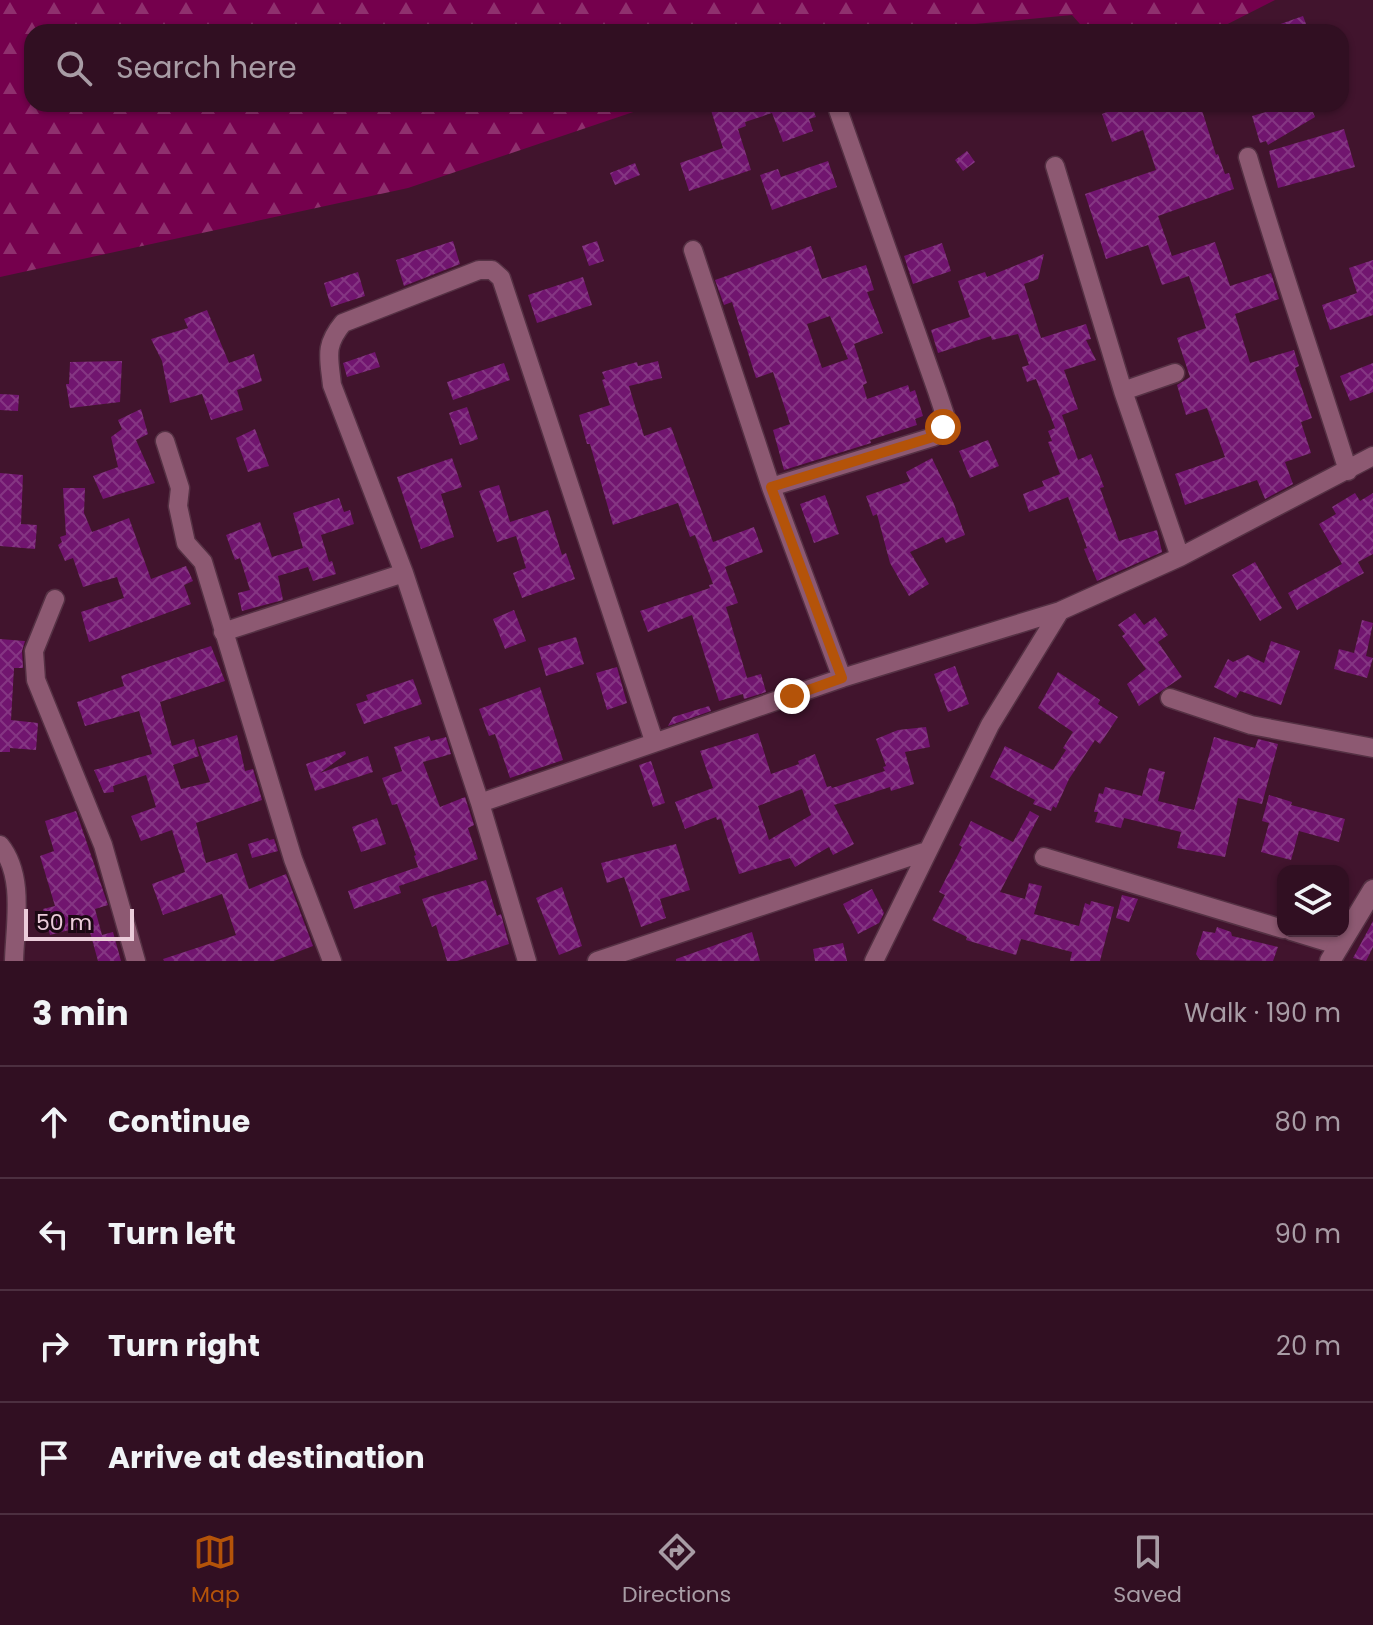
<!DOCTYPE html>
<html lang="en">
<head>
<meta charset="utf-8">
<style>
  :root { --surface:#310f22; --page:#39182a; --text:#f1f3f6; --muted:#a89ca5; --line:#4c2f40; --accent:#b45309 }
  body { margin:0; font-family:Poppins,sans-serif; background:var(--page); color:var(--text) }
  .controls { position:absolute; right:24px; bottom:24px; display:grid; overflow:hidden; border-radius:16px; box-shadow:0 2px 6px #0004 }
  .controls button { width:72px; height:72px; display:grid; place-items:center; padding:0; border:0; border-bottom:2px solid var(--line); background:var(--surface); color:var(--text); font:40px sans-serif }
  .scale { position:absolute; left:24px; bottom:20px; width:110px; box-sizing:border-box; padding-left:8px; border:4px solid #ebccda; border-top:0; font-size:22px; line-height:28px; white-space:nowrap; color:#ebccda; -webkit-text-stroke:6px #1c0813; paint-order:stroke }
  .stop { position:absolute; width:24px; height:24px; margin:-18px; border:6px solid #b45309; border-radius:50%; background:#fff }
  .stop.end { background:#b45309; border-color:#fff; box-shadow:0 2px 8px #0008 }
  .list { margin:0; padding:0; list-style:none }
  h2 { display:flex; justify-content:space-between; align-items:center; height:104px; margin:0; padding:0 32px; font-size:34px }
  h2 small { font-size:26px; font-weight:400; color:var(--muted) }
  .list li { display:grid; grid-template-columns:52px 1fr auto; gap:24px; align-items:center; box-sizing:border-box; height:112px; padding:0 32px; border-top:2px solid var(--line) }
  .list b { display:block; font-size:30px; white-space:nowrap }
  .list em { font-size:26px; font-style:normal; color:var(--muted) }
  .icon { flex:none; width:44px; height:44px; fill:none; stroke:currentColor; stroke-width:2; stroke-linecap:round; stroke-linejoin:round }
  .map { position:relative; flex:none; width:1373px; height:961px; overflow:hidden }
  .search { position:absolute; background:var(--surface); box-shadow:0 2px 6px #0004; left:24px; right:24px; top:24px; height:88px; display:flex; align-items:center; gap:20px; box-sizing:border-box; padding:0 28px; border-radius:24px; color:var(--muted); font-size:30px }
  .sheet { height:552px; background:var(--surface) }
  nav { display:flex; justify-content:space-around; align-items:center; box-sizing:border-box; height:112px; border-top:2px solid var(--line); background:var(--surface); font-size:22px; color:var(--muted) }
  nav a { display:grid; justify-items:center; gap:4px }
  nav .on { color:var(--accent) }
  .map>svg:first-child { display:block }
  .forest { fill:url(#forest-firs) }
  .building { fill:url(#building-cross-hatch); fill-rule:evenodd }
  .lines { fill:none; stroke-linecap:round; stroke-linejoin:round }
  .street-casing { stroke:#553144; stroke-width:21 }
  .secondary-casing { stroke:#553144; stroke-width:23 }
  .street { stroke:#8d5972; stroke-width:18 }
  .secondary { stroke:#8d5972; stroke-width:20 }
  .route { stroke:#b45309; stroke-width:10 }
</style>
</head>
<body>
<div class="map">
<svg width="1373" height="961" viewBox="0 0 1373 961">
  <defs>
    <pattern id="forest-firs" width="22" height="20" patternUnits="userSpaceOnUse" patternTransform="scale(2)"><rect width="22" height="20" fill="#75004d"/><path d="M5 1l3.5 6h-7zM16 11l3.5 6h-7z" fill="#8f306e"/></pattern>
    <pattern id="building-cross-hatch" width="8" height="8" patternUnits="userSpaceOnUse" patternTransform="scale(2)"><rect width="8" height="8" fill="#71156f"/><path d="M0 0l8 8M0 8l8-8" fill="none" stroke="#853683"/></pattern>
  </defs>
  <rect width="100%" height="100%" fill="#41142d"/>
  <!-- forest -->
  <path class="forest" d="M 0,0 L 1275,0 L 1212,32 L 1087,32 L 1072,15 L 889,32 L 32,32 L 32,104 L 657,104 L 408,188 L 0,277 Z"/>
  <!-- building -->
  <path class="building" d="M 1303,16 L 1309,32 L 1264,32 L 1264,30 Z
    M 709,104 L 811,104 L 816,117 L 809,119 L 813,131 L 783,142 L 772,113 L 745,122 L 746,126 L 738,129 L 751,170 L 689,191 L 680,163 L 723,148 Z
    M 1126,104 L 1200,104 L 1216,155 L 1218,154 L 1225,174 L 1229,173 L 1234,189 L 1158,216 L 1172,256 L 1215,242 L 1230,286 L 1271,273 L 1279,299 L 1235,314 L 1250,363 L 1294,350 L 1299,366 L 1295,368 L 1312,418 L 1301,422 L 1311,453 L 1285,462 L 1293,484 L 1265,499 L 1257,480 L 1185,505 L 1180,488 L 1175,474 L 1225,457 L 1207,408 L 1186,415 L 1177,385 L 1190,377 L 1177,338 L 1206,328 L 1189,276 L 1162,285 L 1148,245 L 1106,259 L 1085,194 L 1156,170 L 1143,130 L 1112,142 L 1102,114 Z
    M 1293,104 L 1311,107 L 1315,117 L 1268,145 L 1266,141 L 1260,143 L 1252,116 Z
    M 1344,129 L 1355,167 L 1278,188 L 1269,151 Z
    M 967,151 L 975,162 L 963,171 L 955,160 Z
    M 828,161 L 837,187 L 772,210 L 760,175 L 778,169 L 781,177 Z
    M 635,163 L 640,175 L 615,185 L 610,173 Z
    M 453,241 L 460,264 L 404,286 L 396,260 Z
    M 597,241 L 604,261 L 589,266 L 582,246 Z
    M 942,243 L 951,271 L 913,284 L 904,256 Z
    M 811,246 L 822,279 L 866,265 L 874,290 L 867,292 L 883,333 L 854,344 L 867,383 L 863,385 L 867,399 L 908,385 L 910,392 L 915,390 L 923,416 L 915,419 L 917,425 L 870,440 L 871,443 L 784,470 L 773,430 L 790,424 L 773,372 L 756,378 L 732,302 L 724,305 L 715,280 ZM 830,316 L 848,359 L 822,368 L 807,324 Z
    M 1044,254 L 1038,279 L 1024,284 L 1041,338 L 1086,324 L 1091,339 L 1086,340 L 1096,360 L 1064,370 L 1078,409 L 1062,415 L 1078,460 L 1091,454 L 1104,487 L 1100,488 L 1119,541 L 1157,530 L 1162,552 L 1097,581 L 1084,549 L 1087,548 L 1068,497 L 1029,512 L 1023,494 L 1044,486 L 1042,481 L 1060,474 L 1048,442 L 1052,441 L 1048,431 L 1055,428 L 1036,379 L 1027,382 L 1022,367 L 1029,365 L 1018,334 L 992,340 L 991,336 L 938,353 L 931,330 L 970,317 L 958,281 L 985,272 L 987,277 Z
    M 1373,260 L 1373,315 L 1330,330 L 1322,305 L 1357,293 L 1349,268 Z
    M 358,272 L 365,296 L 331,307 L 324,283 Z
    M 583,277 L 592,305 L 537,323 L 528,295 Z
    M 207,310 L 229,363 L 254,354 L 262,381 L 237,390 L 243,410 L 211,420 L 202,394 L 170,403 L 162,361 L 151,339 L 188,328 L 184,319 Z
    M 375,352 L 380,367 L 347,377 L 343,363 Z
    M 122,361 L 120,402 L 70,408 L 66,384 L 69,384 L 70,362 Z
    M 658,361 L 662,378 L 629,386 L 644,436 L 671,427 L 713,542 L 754,527 L 763,552 L 725,567 L 738,603 L 726,607 L 747,678 L 761,674 L 766,692 L 744,699 L 743,694 L 719,701 L 692,615 L 648,632 L 640,611 L 710,588 L 709,585 L 713,584 L 695,535 L 690,537 L 678,503 L 613,525 L 590,444 L 587,444 L 579,415 L 610,405 L 602,380 L 605,379 L 602,372 L 637,362 L 638,366 Z
    M 504,363 L 510,380 L 453,400 L 447,382 Z
    M 1373,363 L 1373,392 L 1350,401 L 1340,376 Z
    M 0,394 L 19,395 L 18,411 L 0,410 Z
    M 467,407 L 478,439 L 460,445 L 449,413 Z
    M 141,409 L 148,434 L 136,440 L 155,483 L 103,499 L 93,476 L 118,467 L 111,437 L 122,429 L 118,420 Z
    M 255,429 L 269,466 L 248,472 L 236,438 Z
    M 988,440 L 999,466 L 970,478 L 959,451 Z
    M 452,458 L 462,487 L 441,494 L 454,537 L 421,549 L 397,477 Z
    M 932,458 L 954,504 L 965,535 L 946,543 L 943,537 L 910,552 L 929,584 L 909,596 L 890,563 L 877,514 L 873,516 L 866,496 L 910,481 L 906,472 Z
    M 0,473 L 23,475 L 21,524 L 37,525 L 35,549 L 0,546 Z
    M 499,485 L 510,522 L 548,510 L 562,555 L 566,553 L 575,579 L 522,598 L 513,573 L 526,568 L 516,536 L 497,542 L 479,491 Z
    M 63,488 L 85,488 L 84,513 L 92,532 L 129,518 L 151,579 L 186,566 L 193,581 L 184,585 L 191,604 L 89,642 L 81,612 L 124,598 L 117,577 L 83,587 L 73,558 L 65,561 L 58,545 L 62,542 L 60,537 L 66,535 Z
    M 1355,493 L 1360,501 L 1373,493 L 1373,554 L 1358,562 L 1364,573 L 1297,610 L 1288,593 L 1342,564 L 1319,524 L 1336,514 L 1332,507 Z
    M 825,495 L 839,534 L 814,543 L 800,504 Z
    M 339,498 L 344,512 L 350,510 L 354,524 L 321,535 L 329,562 L 332,561 L 336,574 L 313,581 L 308,567 L 278,576 L 283,600 L 242,611 L 238,593 L 250,590 L 240,558 L 235,560 L 226,535 L 260,522 L 272,557 L 303,548 L 293,513 Z
    M 1255,562 L 1282,608 L 1260,621 L 1232,575 Z
    M 514,610 L 526,641 L 505,649 L 493,619 Z
    M 1135,613 L 1144,625 L 1155,617 L 1168,635 L 1158,642 L 1182,677 L 1139,706 L 1127,684 L 1146,669 L 1122,636 L 1125,634 L 1118,625 Z
    M 1362,620 L 1373,623 L 1366,656 L 1373,658 L 1367,678 L 1334,669 L 1339,649 L 1354,653 Z
    M 576,637 L 584,664 L 546,676 L 538,648 Z
    M 0,639 L 25,641 L 22,651 L 23,668 L 14,668 L 11,720 L 38,723 L 36,750 L 10,748 L 10,752 L 0,752 Z
    M 1271,641 L 1300,651 L 1281,705 L 1240,691 L 1236,698 L 1214,687 L 1228,659 L 1233,662 L 1248,655 L 1264,663 Z
    M 211,646 L 225,681 L 160,702 L 172,746 L 194,739 L 199,756 L 173,765 L 181,789 L 210,782 L 198,747 L 237,735 L 245,771 L 253,769 L 262,800 L 196,823 L 206,863 L 237,853 L 249,889 L 286,874 L 313,946 L 274,961 L 164,961 L 163,959 L 236,935 L 222,894 L 163,915 L 152,884 L 185,872 L 172,830 L 141,841 L 131,816 L 156,807 L 146,775 L 113,786 L 114,792 L 104,793 L 94,770 L 152,754 L 139,711 L 85,726 L 77,702 L 124,686 L 121,676 Z
    M 955,666 L 969,704 L 948,712 L 934,674 Z
    M 617,667 L 627,703 L 607,710 L 596,673 Z
    M 1058,672 L 1100,700 L 1098,704 L 1118,717 L 1100,744 L 1095,740 L 1069,779 L 1056,808 L 1053,806 L 1051,811 L 1033,804 L 1035,800 L 990,777 L 1005,746 L 1053,770 L 1066,750 L 1063,748 L 1073,732 L 1038,708 Z
    M 413,679 L 422,704 L 364,724 L 356,704 L 368,700 L 366,695 Z
    M 540,687 L 563,760 L 510,778 L 495,734 L 489,736 L 479,709 Z
    M 709,706 L 711,711 L 668,726 L 673,717 Z
    M 926,727 L 930,747 L 905,752 L 914,784 L 891,791 L 890,787 L 834,805 L 854,844 L 833,855 L 829,847 L 795,867 L 790,858 L 739,874 L 721,819 L 717,820 L 716,817 L 685,829 L 675,802 L 713,788 L 700,751 L 758,733 L 771,774 L 799,764 L 798,761 L 815,754 L 827,787 L 831,786 L 832,788 L 885,771 L 883,767 L 886,766 L 876,739 L 898,730 ZM 802,789 L 811,815 L 769,840 L 758,806 Z
    M 429,736 L 431,741 L 446,737 L 451,754 L 423,762 L 440,807 L 465,797 L 474,825 L 468,828 L 478,859 L 399,886 L 401,893 L 354,909 L 348,891 L 418,867 L 414,856 L 416,855 L 397,804 L 392,805 L 382,778 L 402,771 L 394,747 Z
    M 1214,737 L 1255,748 L 1258,739 L 1278,744 L 1262,804 L 1238,798 L 1225,857 L 1177,848 L 1181,832 L 1124,818 L 1121,828 L 1095,822 L 1098,812 L 1094,812 L 1099,793 L 1103,794 L 1105,787 L 1142,796 L 1149,768 L 1165,772 L 1158,801 L 1194,810 Z
    M 345,751 L 346,754 L 320,773 L 368,756 L 373,772 L 315,791 L 306,764 Z
    M 651,761 L 665,803 L 653,807 L 639,765 Z
    M 1269,795 L 1292,802 L 1291,805 L 1345,819 L 1339,842 L 1299,831 L 1291,860 L 1261,852 L 1269,823 L 1262,821 Z
    M 76,811 L 108,905 L 95,909 L 102,935 L 113,932 L 121,961 L 98,961 L 88,925 L 50,935 L 43,909 L 55,906 L 40,856 L 54,851 L 45,821 Z
    M 1030,811 L 1039,816 L 1000,892 L 1025,899 L 1029,883 L 1042,886 L 1034,914 L 1079,926 L 1085,903 L 1090,905 L 1091,901 L 1114,907 L 1100,961 L 1070,961 L 1072,952 L 1021,939 L 1016,955 L 966,940 L 967,937 L 932,920 L 945,895 L 939,892 L 962,847 L 959,845 L 971,821 L 1013,842 Z
    M 377,818 L 386,844 L 361,852 L 352,827 Z
    M 268,838 L 269,840 L 274,839 L 278,851 L 252,858 L 248,844 Z
    M 676,844 L 690,890 L 660,899 L 666,918 L 641,927 L 624,877 L 607,883 L 601,863 Z
    M 486,880 L 497,916 L 501,914 L 509,944 L 457,961 L 447,961 L 436,925 L 432,927 L 422,899 Z
    M 562,887 L 582,946 L 559,955 L 536,898 Z
    M 872,889 L 884,913 L 879,923 L 858,934 L 843,904 Z
    M 1122,895 L 1138,899 L 1129,922 L 1116,918 Z
    M 1373,921 L 1373,947 L 1366,961 L 1353,958 Z
    M 1217,927 L 1231,932 L 1232,936 L 1278,947 L 1273,961 L 1200,960 L 1196,954 L 1203,931 L 1215,933 Z
    M 752,932 L 760,961 L 676,961 L 676,959 Z
    M 843,943 L 847,961 L 815,961 L 813,949 Z"/>
  <g class="lines">
    <!-- street casing -->
    <g class="street-casing">
      <path id="street" d="M 1248,157 C 1279,262 1315,366 1348,471
        M 1055,166 L 1123,391 L 1180,557
        M 693,250 L 771,487 L 842,678
        M 1123,391 L 1175,373
        M 165,441 L 180,488 L 178,506 L 186,543 L 203,562 L 293,859 L 332,961
        M 771,487 L 933,437 L 943,427 L 945,415 L 937,391 L 836,104
        M 55,599 L 34,651 L 36,680 L 103,845 L 136,961
        M 223,632 L 404,573
        M 1170,698 L 1251,725 L 1373,748
        M 480,803 L 842,678 L 1060,611 L 1180,557 L 1373,456
        M 0,845 C 25,876 15,924 14,961
        M 1044,857 L 1283,929
        M 1291,931 L 1340,946
        M 527,961 L 480,803 L 404,573 L 332,385 C 329,357 324,346 343,323 L 479,270 L 492,270 L 501,278 L 654,741
        M 597,961 L 927,851
        M 874,961 L 990,725 L 1060,611"/>
    </g>
    <!-- secondary casing -->
    <g class="secondary-casing">
      <path id="secondary" d="M 1330,961 L 1373,890"/>
    </g>
    <!-- street -->
    <use href="#street" class="street"/>
    <!-- secondary -->
    <use href="#secondary" class="secondary"/>
  </g>
  <g class="lines">
    <!-- route -->
    <path class="route" d="M 792,696 L 842,678 L 771,487 L 933,437 L 943,427"/>
  </g>
</svg>
<div class="controls">
<button><svg class="icon" aria-label="layers" viewBox="0 0 24 24"><path d="M12 4l9 5-9 5-9-5zM3 14l9 5 9-5"/></svg></button>
</div>
<div class="scale">50 m</div>
<div class="stop" style="left:943px;top:427px"></div>
<div class="stop end" style="left:792px;top:696px"></div>
<div class="search"><svg class="icon" aria-label="search" viewBox="0 0 24 24"><circle cx="10" cy="10" r="6"/><path d="M15 15l6 6"/></svg>Search here</div>
</div>
<section class="sheet">
<h2>3 min<small>Walk · 190 m</small></h2>
<ul class="list">
<li><svg class="icon" aria-label="ahead" viewBox="0 0 24 24"><path d="M12 20V5M6 11l6-6 6 6"/></svg><div><b>Continue</b></div><em>80 m</em></li>
<li><svg class="icon" aria-label="left" viewBox="0 0 24 24"><path d="M17 20v-9H6M10 6l-5 5 5 5"/></svg><div><b>Turn left</b></div><em>90 m</em></li>
<li><svg class="icon" aria-label="right" viewBox="0 0 24 24"><path d="M7 20v-9h11M14 6l5 5-5 5"/></svg><div><b>Turn right</b></div><em>20 m</em></li>
<li><svg class="icon" aria-label="arrive" viewBox="0 0 24 24"><path d="M6 21V4h12l-3 4 3 4H6"/></svg><div><b>Arrive at destination</b></div></li>
</ul>
</section>
<nav>
<a class="on"><svg class="icon" aria-label="map" viewBox="0 0 24 24"><path d="M3 6l6-2 6 2 6-2v14l-6 2-6-2-6 2zM9 4v14M15 6v14"/></svg>Map</a>
<a><svg class="icon" aria-label="directions" viewBox="0 0 24 24"><path d="M12 3l9 9-9 9-9-9zM9 14v-3h6M13 9l2 2-2 2"/></svg>Directions</a>
<a><svg class="icon" aria-label="saved" viewBox="0 0 24 24"><path d="M7 4h10v16l-5-4-5 4z"/></svg>Saved</a>
</nav>
</body>
</html>
